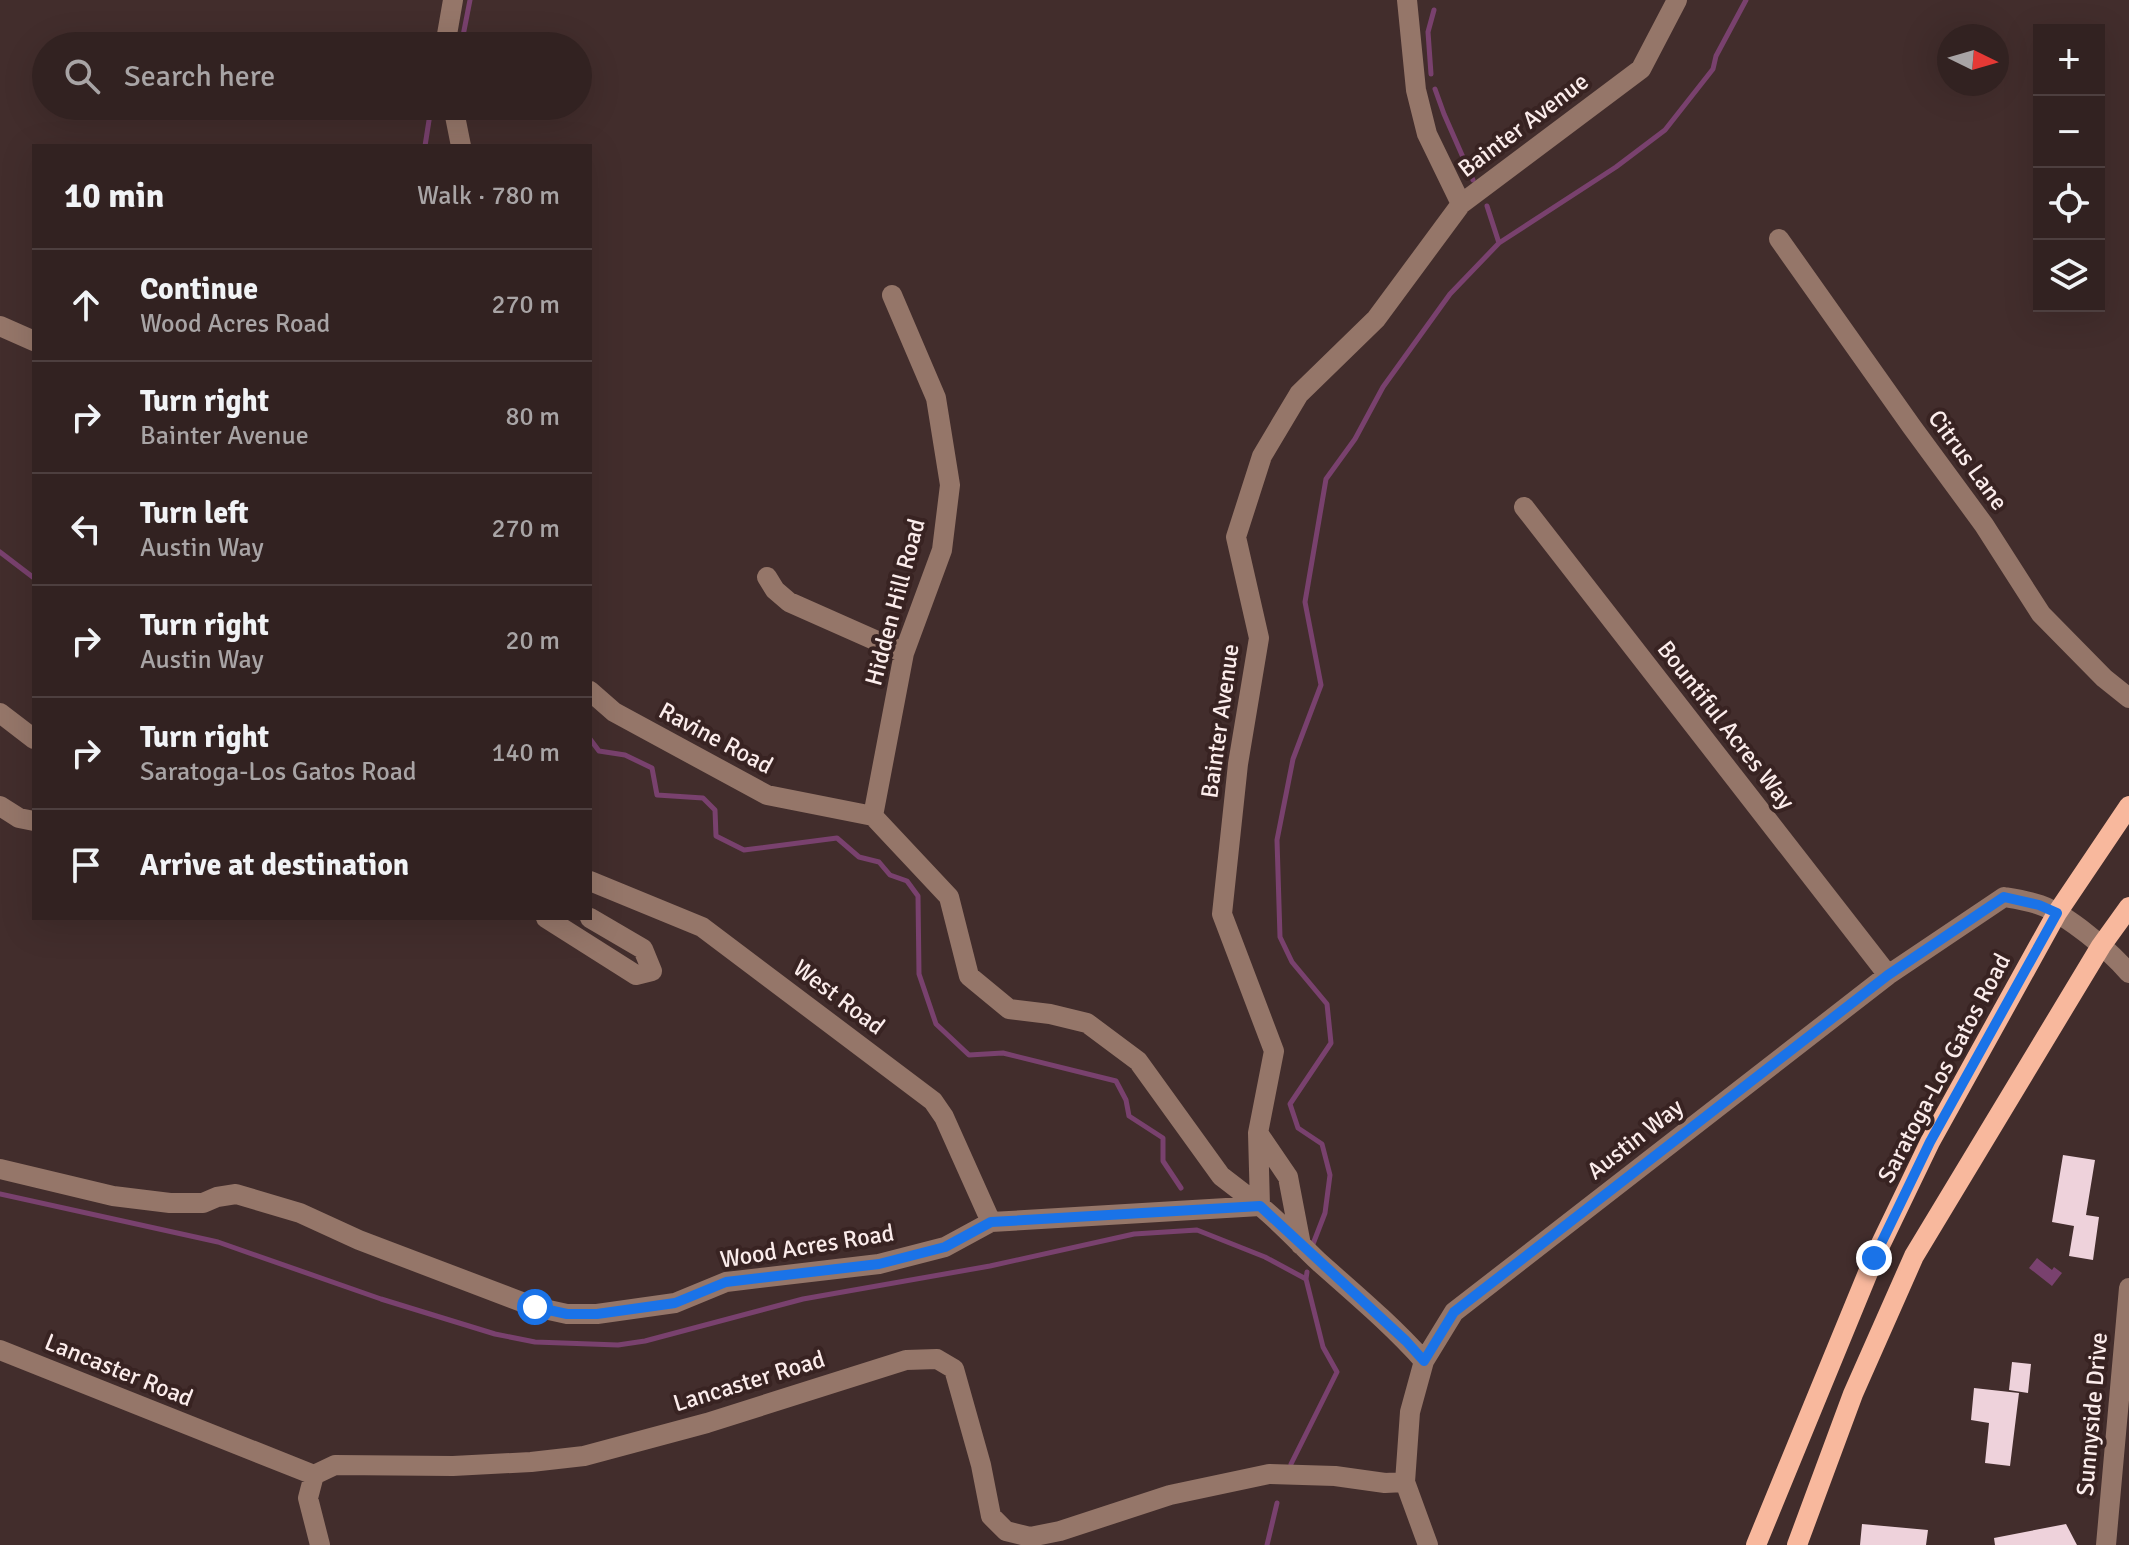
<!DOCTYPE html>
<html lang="en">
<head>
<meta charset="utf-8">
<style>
  :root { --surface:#322221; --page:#3d2f2e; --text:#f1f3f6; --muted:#a8a4a5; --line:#4d3f3f }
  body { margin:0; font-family:Signika,sans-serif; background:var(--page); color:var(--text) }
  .controls { position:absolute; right:24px; top:24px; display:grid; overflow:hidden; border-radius:0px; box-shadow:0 8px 32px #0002 }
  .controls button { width:72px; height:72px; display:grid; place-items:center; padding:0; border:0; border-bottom:2px solid var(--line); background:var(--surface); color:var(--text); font:40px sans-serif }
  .compass { position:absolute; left:1937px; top:24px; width:72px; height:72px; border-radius:50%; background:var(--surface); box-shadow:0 8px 32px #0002; rotate:95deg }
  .stop { position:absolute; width:24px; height:24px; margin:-18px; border:6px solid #1a73e8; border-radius:50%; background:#fff }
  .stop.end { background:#1a73e8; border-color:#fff; box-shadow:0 2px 8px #0008 }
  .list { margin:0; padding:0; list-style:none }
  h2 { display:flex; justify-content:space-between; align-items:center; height:104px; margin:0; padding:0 32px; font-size:34px }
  h2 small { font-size:26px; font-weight:400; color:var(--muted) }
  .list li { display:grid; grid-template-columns:52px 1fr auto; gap:24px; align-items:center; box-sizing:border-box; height:112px; padding:0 32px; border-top:2px solid var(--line) }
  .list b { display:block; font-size:30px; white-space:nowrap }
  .list p { margin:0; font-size:26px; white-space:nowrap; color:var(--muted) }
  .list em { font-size:26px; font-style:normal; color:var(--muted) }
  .icon { flex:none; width:44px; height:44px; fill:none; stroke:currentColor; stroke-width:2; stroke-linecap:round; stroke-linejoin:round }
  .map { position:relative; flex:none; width:2129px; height:1545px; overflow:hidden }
  .search { position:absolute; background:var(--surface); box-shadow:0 8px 32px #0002; left:32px; top:32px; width:560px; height:88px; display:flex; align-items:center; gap:20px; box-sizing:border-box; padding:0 28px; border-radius:44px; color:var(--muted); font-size:30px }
  .panel { position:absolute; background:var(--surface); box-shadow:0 8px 32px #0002; left:32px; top:144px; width:560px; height:776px; border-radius:0px }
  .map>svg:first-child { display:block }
  .water { fill:#79416e }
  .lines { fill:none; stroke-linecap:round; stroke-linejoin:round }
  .stream { stroke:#79416e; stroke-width:5 }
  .building { fill:#eed2db }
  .minor { stroke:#957669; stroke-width:20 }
  .major { stroke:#f8b89d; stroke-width:20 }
  .route { stroke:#1a73e8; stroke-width:10 }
  .labels { text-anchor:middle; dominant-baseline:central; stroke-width:8; stroke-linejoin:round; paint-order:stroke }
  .street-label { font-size:24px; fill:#fbeceb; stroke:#382322 }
</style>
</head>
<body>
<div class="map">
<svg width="2129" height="1545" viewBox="0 0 2129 1545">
  <rect width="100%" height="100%" fill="#422d2c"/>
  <!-- water -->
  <path class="water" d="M 2037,1258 L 2052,1270 L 2054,1267 L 2062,1273 L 2052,1286 L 2029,1268 Z"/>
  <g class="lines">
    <!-- stream -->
    <path class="stream" d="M 461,46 L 470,0
      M 1431,74 L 1428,32 L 1434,10
      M 1435,89 L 1444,114 L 1473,180
      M 425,146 L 430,114
      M 1487,206 L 1499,243
      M 0,552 L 34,578
      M 590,739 L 599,751 L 625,755 L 652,768 L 657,795 L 703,798 L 715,810 L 716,836 L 744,850 L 837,838 L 859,857 L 879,862 L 890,875 L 907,881 L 918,896 L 919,974 L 936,1024 L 969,1055 L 1003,1053 L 1116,1081 L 1126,1100 L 1129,1116 L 1163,1138 L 1163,1161 L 1181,1188
      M 0,1194 L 218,1242 L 381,1299 L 495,1334 L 535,1342 L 618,1345 L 645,1341 L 803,1299 L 990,1266 L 1134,1234 L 1197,1230 L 1265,1257 L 1306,1279
      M 1313,1244 L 1325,1213 L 1330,1175 L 1322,1144 L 1298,1128 L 1290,1104 L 1331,1043 L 1327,1004 L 1292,962 L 1280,937 L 1277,840 L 1293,759 L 1321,685 L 1305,602 L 1326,479 L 1355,439 L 1383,387 L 1450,294 L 1499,243 L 1616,167 L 1665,130 L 1713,69 L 1716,56 L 1746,0
      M 1291,1464 L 1337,1372 L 1323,1347 L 1306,1279 L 1307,1272
      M 1267,1545 L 1277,1503"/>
  </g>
  <!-- building -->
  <path class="building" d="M 2063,1155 L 2095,1160 L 2086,1215 L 2099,1217 L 2093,1260 L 2069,1256 L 2074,1226 L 2052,1222 Z
    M 2012,1362 L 2031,1364 L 2028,1393 L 2009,1390 Z
    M 1974,1388 L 2019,1393 L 2010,1466 L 1985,1463 L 1989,1423 L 1971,1420 Z
    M 1862,1524 L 1928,1530 L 1926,1545 L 1860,1545 Z
    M 2066,1524 L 2077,1545 L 1995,1545 L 1994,1538 Z"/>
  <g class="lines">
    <!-- minor -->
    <path class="minor" d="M 1407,0 L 1416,90 L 1427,134 L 1461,204
      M 445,46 L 453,0
      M 453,106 L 461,146
      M 1779,239 L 1912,427 L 1984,525 L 2041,614 L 2104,678 L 2129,698
      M 0,326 L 34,341
      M 1524,507 L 1888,975
      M 767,577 L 775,590 L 789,602 L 904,653
      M 590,691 L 614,712 L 767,795 L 873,816 L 949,897 L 969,976 L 1009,1009 L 1050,1014 L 1087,1023 L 1138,1061 L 1221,1176 L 1260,1206
      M 0,713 L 34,739
      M 0,806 L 19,818 L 34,821
      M 873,816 L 904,653 L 942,550 L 950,485 L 936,398 L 892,295
      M 590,881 L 702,927 L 933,1101 L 944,1117 L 991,1222
      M 546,918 L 636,975 L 652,971 L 643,949 L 590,918
      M 1258,1133 L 1288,1177 L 1301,1245
      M 0,1169 L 113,1196 L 170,1203 L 203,1203 L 217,1197 L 236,1194 L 300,1213 L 359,1240 L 535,1307 L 567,1314 L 597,1314 L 675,1303 L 726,1282 L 879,1264 L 945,1247 L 991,1222 L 1260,1206
      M 0,1350 L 314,1475 L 335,1465 L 453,1466 L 531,1462 L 584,1456 L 707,1423 L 906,1360 L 937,1359 L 954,1369 L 981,1465 L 991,1516 L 1006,1531 L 1030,1537 L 1060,1531 L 1170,1495 L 1269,1474 L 1335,1476 L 1385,1483 L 1405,1482
      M 1424,1361 C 1392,1325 1355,1294 1319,1262 C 1299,1243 1281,1223 1260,1206 L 1258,1133 L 1274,1051 L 1222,914 L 1238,764 L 1259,638 L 1236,537 L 1262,456 L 1299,394 L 1376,319 L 1461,204 L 1641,69 L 1677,0
      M 314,1475 L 308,1498 L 320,1545
      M 1428,1545 L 1405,1482 L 1410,1412 L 1424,1361 L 1454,1312 L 1888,975 L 2004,897 C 2016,899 2029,901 2040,905 C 2068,915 2110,951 2129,973
      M 2106,1545 L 2129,1288"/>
    <!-- major -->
    <path class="major" d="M 1756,1545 L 1874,1258 L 1930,1142 L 2057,913 L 2129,806
      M 1797,1545 L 1853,1394 L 1914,1256 L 2101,946 L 2129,907"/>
  </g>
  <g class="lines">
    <!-- route -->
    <path class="route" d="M 535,1307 L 567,1314 L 597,1314 L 675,1303 L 726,1282 L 879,1264 L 945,1247 L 991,1222 L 1260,1206 L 1406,1341 L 1424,1361 L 1454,1312 L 1888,975 L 2004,897 L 2039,905 L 2057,913 L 1930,1142 L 1874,1258"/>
  </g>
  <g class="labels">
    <!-- street labels -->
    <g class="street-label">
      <text transform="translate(1523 125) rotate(-37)">Bainter Avenue</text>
      <text transform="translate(1968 460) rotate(54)">Citrus Lane</text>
      <text transform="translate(895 602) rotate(-75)">Hidden Hill Road</text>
      <text transform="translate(1220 721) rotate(-82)">Bainter Avenue</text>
      <text transform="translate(1726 725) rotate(52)">Bountiful Acres Way</text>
      <text transform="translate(716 738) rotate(28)">Ravine Road</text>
      <text transform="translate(839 997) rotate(37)">West Road</text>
      <text transform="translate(1944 1068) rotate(-62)">Saratoga-Los Gatos Road</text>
      <text transform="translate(1635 1139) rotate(-38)">Austin Way</text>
      <text transform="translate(807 1246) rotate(-9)">Wood Acres Road</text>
      <text transform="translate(119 1370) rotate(22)">Lancaster Road</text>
      <text transform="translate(749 1381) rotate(-17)">Lancaster Road</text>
      <text transform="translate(2092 1414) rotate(-85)">Sunnyside Drive</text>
    </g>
  </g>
</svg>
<div class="controls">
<button>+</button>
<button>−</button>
<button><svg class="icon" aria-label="locate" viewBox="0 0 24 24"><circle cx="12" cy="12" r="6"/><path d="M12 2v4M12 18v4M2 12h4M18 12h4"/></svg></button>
<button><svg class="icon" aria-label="layers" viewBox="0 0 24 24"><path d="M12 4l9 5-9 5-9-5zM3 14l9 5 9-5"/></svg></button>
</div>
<svg class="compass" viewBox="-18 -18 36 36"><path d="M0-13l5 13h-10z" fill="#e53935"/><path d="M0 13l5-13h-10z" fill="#a8a4a5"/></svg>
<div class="stop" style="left:535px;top:1307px"></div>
<div class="stop end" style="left:1874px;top:1258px"></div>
<div class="search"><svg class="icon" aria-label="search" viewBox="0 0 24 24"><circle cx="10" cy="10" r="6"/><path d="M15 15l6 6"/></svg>Search here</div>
<section class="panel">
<h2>10 min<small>Walk · 780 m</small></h2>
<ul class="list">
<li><svg class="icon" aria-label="ahead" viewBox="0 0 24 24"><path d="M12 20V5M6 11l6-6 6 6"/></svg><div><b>Continue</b><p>Wood Acres Road</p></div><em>270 m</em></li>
<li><svg class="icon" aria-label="right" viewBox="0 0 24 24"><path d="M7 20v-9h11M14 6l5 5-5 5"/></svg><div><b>Turn right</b><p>Bainter Avenue</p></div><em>80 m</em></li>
<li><svg class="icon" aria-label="left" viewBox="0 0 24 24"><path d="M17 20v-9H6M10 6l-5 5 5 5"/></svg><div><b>Turn left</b><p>Austin Way</p></div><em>270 m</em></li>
<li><svg class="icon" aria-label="right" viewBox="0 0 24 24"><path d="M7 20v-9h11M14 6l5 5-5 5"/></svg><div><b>Turn right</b><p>Austin Way</p></div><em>20 m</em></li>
<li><svg class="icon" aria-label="right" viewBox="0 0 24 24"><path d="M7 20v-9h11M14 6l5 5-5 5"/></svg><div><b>Turn right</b><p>Saratoga-Los Gatos Road</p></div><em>140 m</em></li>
<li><svg class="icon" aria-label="arrive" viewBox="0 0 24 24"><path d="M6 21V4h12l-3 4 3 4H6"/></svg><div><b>Arrive at destination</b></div></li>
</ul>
</section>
</div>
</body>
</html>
